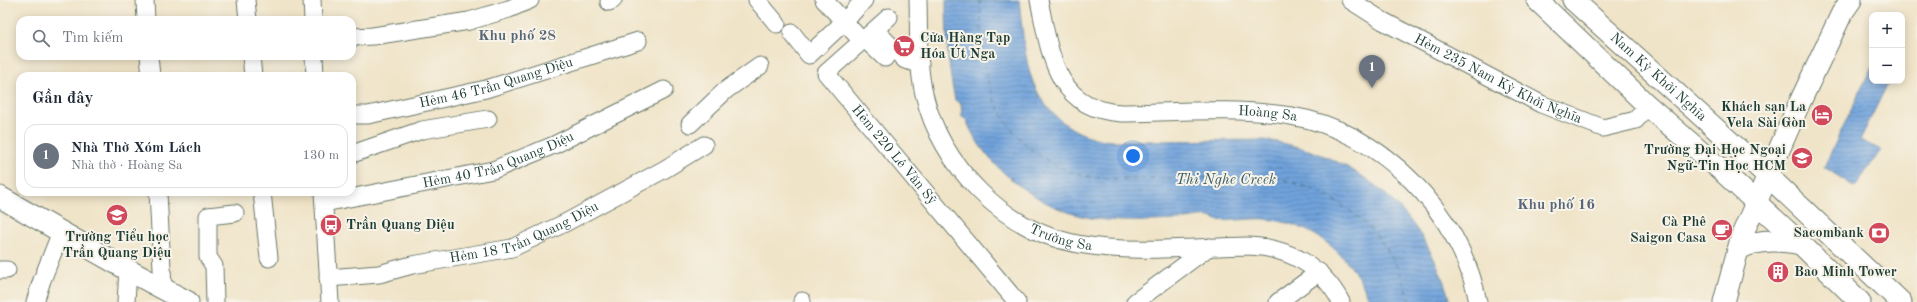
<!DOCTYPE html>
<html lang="vi">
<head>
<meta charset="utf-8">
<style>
  :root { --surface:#fff; --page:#f6f6f7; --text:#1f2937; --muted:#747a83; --line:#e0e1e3; --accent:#d93025 }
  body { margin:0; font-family:"Old Standard TT",serif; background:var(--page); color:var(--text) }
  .controls { position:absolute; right:12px; top:12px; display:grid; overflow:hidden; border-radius:8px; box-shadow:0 2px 10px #0003 }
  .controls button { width:36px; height:36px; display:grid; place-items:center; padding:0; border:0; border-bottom:1px solid var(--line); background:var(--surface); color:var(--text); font:20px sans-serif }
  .you { position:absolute; left:1133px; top:156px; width:14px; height:14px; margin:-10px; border:3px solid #fff; border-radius:50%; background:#1a73e8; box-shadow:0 0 0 6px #1a73e833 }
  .badge { display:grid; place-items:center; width:26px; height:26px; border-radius:50%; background:var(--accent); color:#fff; font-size:13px; font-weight:700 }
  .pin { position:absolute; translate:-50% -33px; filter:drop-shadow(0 1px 2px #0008) }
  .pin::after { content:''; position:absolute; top:21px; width:14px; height:12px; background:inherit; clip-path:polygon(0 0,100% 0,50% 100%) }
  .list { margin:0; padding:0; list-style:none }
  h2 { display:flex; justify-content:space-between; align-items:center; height:52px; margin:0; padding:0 16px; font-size:17px }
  h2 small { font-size:13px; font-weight:400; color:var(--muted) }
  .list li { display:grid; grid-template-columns:26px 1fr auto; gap:12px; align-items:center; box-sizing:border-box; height:64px; margin:0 8px 8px; padding:0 8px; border:1px solid var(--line); border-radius:12px }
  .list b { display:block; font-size:15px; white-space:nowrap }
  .list p { margin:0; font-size:13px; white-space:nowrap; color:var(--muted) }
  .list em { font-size:13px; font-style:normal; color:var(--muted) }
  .icon { flex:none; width:22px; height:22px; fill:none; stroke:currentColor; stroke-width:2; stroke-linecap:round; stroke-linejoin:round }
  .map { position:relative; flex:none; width:1917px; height:302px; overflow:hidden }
  .search { position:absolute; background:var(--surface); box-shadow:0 2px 10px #0003; left:16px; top:16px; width:340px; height:44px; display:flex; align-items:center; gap:10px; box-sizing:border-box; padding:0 14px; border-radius:12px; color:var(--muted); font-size:15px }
  .panel { position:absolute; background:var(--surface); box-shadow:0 2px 10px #0003; left:16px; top:72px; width:340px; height:124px; border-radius:12px }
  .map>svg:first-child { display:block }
  .water { fill:url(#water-rules); stroke:#487088 }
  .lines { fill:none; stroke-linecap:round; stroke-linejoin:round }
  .ferry { stroke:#385c66; stroke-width:1; stroke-dasharray:5 4; stroke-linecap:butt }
  .minor-casing { stroke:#687768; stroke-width:19 }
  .major-casing { stroke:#687768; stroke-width:23 }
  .minor { stroke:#fff; stroke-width:17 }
  .major { stroke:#fff; stroke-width:21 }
  .labels { text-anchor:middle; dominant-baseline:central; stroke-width:4; stroke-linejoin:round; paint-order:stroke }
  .poi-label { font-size:14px; font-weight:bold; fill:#1f3d34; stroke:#f7f3e8; text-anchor:end }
  .street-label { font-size:14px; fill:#1f3d34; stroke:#f7f3e8 }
  .neighbourhood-label { font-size:15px; font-weight:bold; fill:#576777; stroke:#f7f3e8 }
  .water-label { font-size:15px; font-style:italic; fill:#385c66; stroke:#f7f3e8 }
</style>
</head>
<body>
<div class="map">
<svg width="1917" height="302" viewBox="0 0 1917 302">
  <defs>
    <pattern id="water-rules" width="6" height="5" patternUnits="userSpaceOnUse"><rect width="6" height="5" fill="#71a3dc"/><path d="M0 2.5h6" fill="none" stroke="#5c86b3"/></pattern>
  </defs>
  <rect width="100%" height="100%" fill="#f7f3e8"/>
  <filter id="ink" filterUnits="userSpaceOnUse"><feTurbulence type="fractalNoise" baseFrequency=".025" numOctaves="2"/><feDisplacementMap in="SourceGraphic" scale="8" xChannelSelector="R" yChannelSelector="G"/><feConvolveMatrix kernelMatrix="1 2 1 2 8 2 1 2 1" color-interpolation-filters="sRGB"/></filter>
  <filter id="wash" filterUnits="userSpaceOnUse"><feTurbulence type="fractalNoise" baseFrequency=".012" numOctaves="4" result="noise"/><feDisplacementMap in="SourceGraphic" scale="16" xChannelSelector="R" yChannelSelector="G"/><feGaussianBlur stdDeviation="0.9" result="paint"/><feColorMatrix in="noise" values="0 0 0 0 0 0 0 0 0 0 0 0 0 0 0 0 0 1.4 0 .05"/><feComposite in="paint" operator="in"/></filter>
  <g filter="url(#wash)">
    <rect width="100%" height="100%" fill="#f0e4c8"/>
    <!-- water -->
    <path class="water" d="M 946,0 L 1019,0 C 1022,24 1024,60 1033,82 C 1047,117 1076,138 1113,141 L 1266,140 C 1357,154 1426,211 1450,302 L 1370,302 C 1354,257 1314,223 1265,219 C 1250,218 1230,222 1217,220 C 1214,219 1212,217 1209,217 C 1199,216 1189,219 1179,220 C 1150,221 1120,223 1091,218 C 1062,213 1036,199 1013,181 C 993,164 975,144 966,119 L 962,117 L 961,104 L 955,100 C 948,67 946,34 946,0 Z
      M 1872,66 L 1872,81 L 1889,81 L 1860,140 L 1881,150 L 1855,187 L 1824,167 Z"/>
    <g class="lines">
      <!-- ferry -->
      <path class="ferry" d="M 980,0 C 982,28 981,58 989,84 C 1003,135 1048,173 1100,178 C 1123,180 1147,179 1170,178 C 1203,178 1237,178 1270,177 C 1337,189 1394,233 1409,302"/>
    </g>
  </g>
  <g filter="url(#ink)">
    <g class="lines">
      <!-- minor casing -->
      <g class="minor-casing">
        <g id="minor">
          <path d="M 145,0 L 146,20"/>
          <path d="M 246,0 L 248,20"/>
          <path d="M 312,0 L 313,20"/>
          <path d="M 757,0 L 777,24"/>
          <path d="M 824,0 L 862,41"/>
          <path id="s1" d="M 918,0 C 919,31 917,64 924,94 C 941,166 1004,231 1078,244 C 1132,254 1193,247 1248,246 C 1288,247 1322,266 1341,302"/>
          <path id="s2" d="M 1039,0 C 1050,53 1055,109 1121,113 C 1177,112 1235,107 1291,116 C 1381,130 1461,213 1478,302"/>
          <path id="s3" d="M 1350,0 L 1383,21 L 1541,104 L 1603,128 L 1636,120 L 1647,105"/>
          <path d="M 609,2 L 613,0"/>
          <path id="s4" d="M 889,17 L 826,73 L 1017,302"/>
          <path d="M 875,30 L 905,60 L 920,64"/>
          <path d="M 792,33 L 809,55 L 844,22 L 864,0"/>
          <path d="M 352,37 L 373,36 L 469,21 L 509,9 L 530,0"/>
          <path d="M 865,39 L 885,58"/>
          <path d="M 149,56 L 151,76"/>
          <path d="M 251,56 L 253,76"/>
          <path d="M 314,56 L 315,76"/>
          <path id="s5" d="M 352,115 L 368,115 L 486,89 L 638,41"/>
          <path d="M 690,124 L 726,90 L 760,66"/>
          <path d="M 352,154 L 422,130 L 488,119"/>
          <path d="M 158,192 L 163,288"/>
          <path d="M 262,192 L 269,258"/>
          <path d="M 323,192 L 330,302"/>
          <path id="s6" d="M 324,203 L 493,170 L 554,145 L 664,90"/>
          <path d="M 0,270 L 7,270"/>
          <path id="s7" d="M 328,278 L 379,274 L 412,265 L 512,248 L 565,223 L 665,169 L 704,145"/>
          <path d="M 35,302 L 42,280 L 61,232"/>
          <path d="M 126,302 L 128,270"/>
          <path d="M 215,302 L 214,266 L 208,257 L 208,216 L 235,213"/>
          <path d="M 802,302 L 802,301"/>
          <path d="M 1135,302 L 1209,247"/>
          <path d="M 1278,302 L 1319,272"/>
        </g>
      </g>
      <!-- major casing -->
      <g class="major-casing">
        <g id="major">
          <path d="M 1537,0 L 1647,105 L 1720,169 L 1801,244 L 1860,302"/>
          <path id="s8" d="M 1573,0 L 1768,176 L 1901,302"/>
          <path d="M 0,197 L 128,270 L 188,302"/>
          <path d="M 1739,249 C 1757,239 1781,240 1801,244"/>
          <path d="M 1724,302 L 1742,235 L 1799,104 L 1842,13 L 1851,0"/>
        </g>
      </g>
      <!-- minor -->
      <use href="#minor" class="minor"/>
      <!-- major -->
      <use href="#major" class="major"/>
    </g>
  </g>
  <!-- icons -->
  <defs>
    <g id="supermarket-disc" transform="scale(1.15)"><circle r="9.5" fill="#d1495b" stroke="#f7f3e8"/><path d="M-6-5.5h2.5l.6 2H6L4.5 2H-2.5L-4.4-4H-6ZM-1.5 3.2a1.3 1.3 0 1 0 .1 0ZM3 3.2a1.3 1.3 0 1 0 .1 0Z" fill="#fff"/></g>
    <g id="hotel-disc" transform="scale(1.15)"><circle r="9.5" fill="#d1495b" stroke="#f7f3e8"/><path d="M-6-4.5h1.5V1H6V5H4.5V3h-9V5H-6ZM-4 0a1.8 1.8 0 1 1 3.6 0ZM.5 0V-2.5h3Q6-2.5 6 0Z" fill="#fff"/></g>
    <g id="university-disc" transform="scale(1.15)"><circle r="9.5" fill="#d1495b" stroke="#f7f3e8"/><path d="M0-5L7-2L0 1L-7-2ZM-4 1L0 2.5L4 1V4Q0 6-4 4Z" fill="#fff"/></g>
    <g id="school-disc" transform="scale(1.15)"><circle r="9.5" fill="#d1495b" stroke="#f7f3e8"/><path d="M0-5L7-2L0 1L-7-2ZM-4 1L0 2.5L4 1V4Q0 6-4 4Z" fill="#fff"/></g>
    <g id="bus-disc" transform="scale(1.15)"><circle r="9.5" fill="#d1495b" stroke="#f7f3e8"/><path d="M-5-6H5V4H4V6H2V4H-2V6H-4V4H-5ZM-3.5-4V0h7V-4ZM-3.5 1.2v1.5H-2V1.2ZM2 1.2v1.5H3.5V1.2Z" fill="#fff"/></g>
    <g id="cafe-disc" transform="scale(1.15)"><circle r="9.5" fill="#d1495b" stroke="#f7f3e8"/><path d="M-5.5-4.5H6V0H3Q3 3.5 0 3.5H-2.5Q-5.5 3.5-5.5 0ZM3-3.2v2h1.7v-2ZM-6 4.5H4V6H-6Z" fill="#fff"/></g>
    <g id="bank-disc" transform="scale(1.15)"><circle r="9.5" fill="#d1495b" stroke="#f7f3e8"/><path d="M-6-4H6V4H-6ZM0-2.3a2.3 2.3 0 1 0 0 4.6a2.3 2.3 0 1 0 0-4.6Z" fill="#fff"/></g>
    <g id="building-disc" transform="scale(1.15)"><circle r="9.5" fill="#d1495b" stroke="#f7f3e8"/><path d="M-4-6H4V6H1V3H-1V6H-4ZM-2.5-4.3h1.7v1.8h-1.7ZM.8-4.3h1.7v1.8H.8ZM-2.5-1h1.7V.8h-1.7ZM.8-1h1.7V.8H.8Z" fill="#fff"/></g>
  </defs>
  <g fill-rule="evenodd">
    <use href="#supermarket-disc" x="904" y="46"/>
    <use href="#hotel-disc" x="1822" y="115"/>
    <use href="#university-disc" x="1802" y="158"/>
    <use href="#school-disc" x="117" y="215"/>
    <use href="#bus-disc" x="331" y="225"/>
    <use href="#cafe-disc" x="1722" y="230"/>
    <use href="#bank-disc" x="1879" y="233"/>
    <use href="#building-disc" x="1778" y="272"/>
  </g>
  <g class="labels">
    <!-- poi labels -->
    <g class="poi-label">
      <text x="920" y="38" text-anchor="start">Cửa Hàng Tạp<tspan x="920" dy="16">Hóa Út Nga</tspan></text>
      <text x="1806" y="107">Khách sạn La<tspan x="1806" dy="16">Vela Sài Gòn</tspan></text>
      <text x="1786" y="150">Trường Đại Học Ngoại<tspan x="1786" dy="16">Ngữ-Tin Học HCM</tspan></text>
      <text x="1706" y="222">Cà Phê<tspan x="1706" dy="16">Saigon Casa</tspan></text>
      <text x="346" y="225" text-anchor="start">Trần Quang Diệu</text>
      <text x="1864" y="233">Sacombank</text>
      <text x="117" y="237" text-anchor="middle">Trường Tiểu học<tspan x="117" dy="16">Trần Quang Diệu</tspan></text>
      <text x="1794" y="272" text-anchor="start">Bao Minh Tower</text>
    </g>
    <!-- street labels -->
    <g class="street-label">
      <text stroke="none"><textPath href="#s8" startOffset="115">Nam Kỳ Khởi Nghĩa</textPath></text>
      <text stroke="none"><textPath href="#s3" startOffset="168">Hẻm 235 Nam Kỳ Khởi Nghĩa</textPath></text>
      <text stroke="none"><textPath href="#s5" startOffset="148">Hẻm 46 Trần Quang Diệu</textPath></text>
      <text stroke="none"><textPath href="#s2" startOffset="301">Hoàng Sa</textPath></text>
      <text stroke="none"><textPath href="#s4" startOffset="191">Hẻm 220 Lê Văn Sỹ</textPath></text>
      <text stroke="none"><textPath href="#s6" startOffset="180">Hẻm 40 Trần Quang Diệu</textPath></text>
      <text stroke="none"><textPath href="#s7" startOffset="203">Hẻm 18 Trần Quang Diệu</textPath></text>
      <text stroke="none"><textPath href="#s1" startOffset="303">Trường Sa</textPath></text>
    </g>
    <!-- neighbourhood labels -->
    <g class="neighbourhood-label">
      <text x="517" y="36">Khu phố 28</text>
      <text x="1556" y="205">Khu phố 16</text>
    </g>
    <!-- water labels -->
    <g class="water-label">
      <text x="1226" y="180">Thi Nghe Creek</text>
    </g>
  </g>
</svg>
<div class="controls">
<button>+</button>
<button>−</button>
</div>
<div class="you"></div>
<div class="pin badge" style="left:1372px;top:88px;background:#6b7280">1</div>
<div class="search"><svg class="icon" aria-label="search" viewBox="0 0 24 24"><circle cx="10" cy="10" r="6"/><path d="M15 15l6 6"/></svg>Tìm kiếm</div>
<section class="panel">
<h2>Gần đây<small></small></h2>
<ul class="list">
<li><span class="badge" style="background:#6b7280">1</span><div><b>Nhà Thờ Xóm Lách</b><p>Nhà thờ · Hoàng Sa</p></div><em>130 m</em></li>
</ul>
</section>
</div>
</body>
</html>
